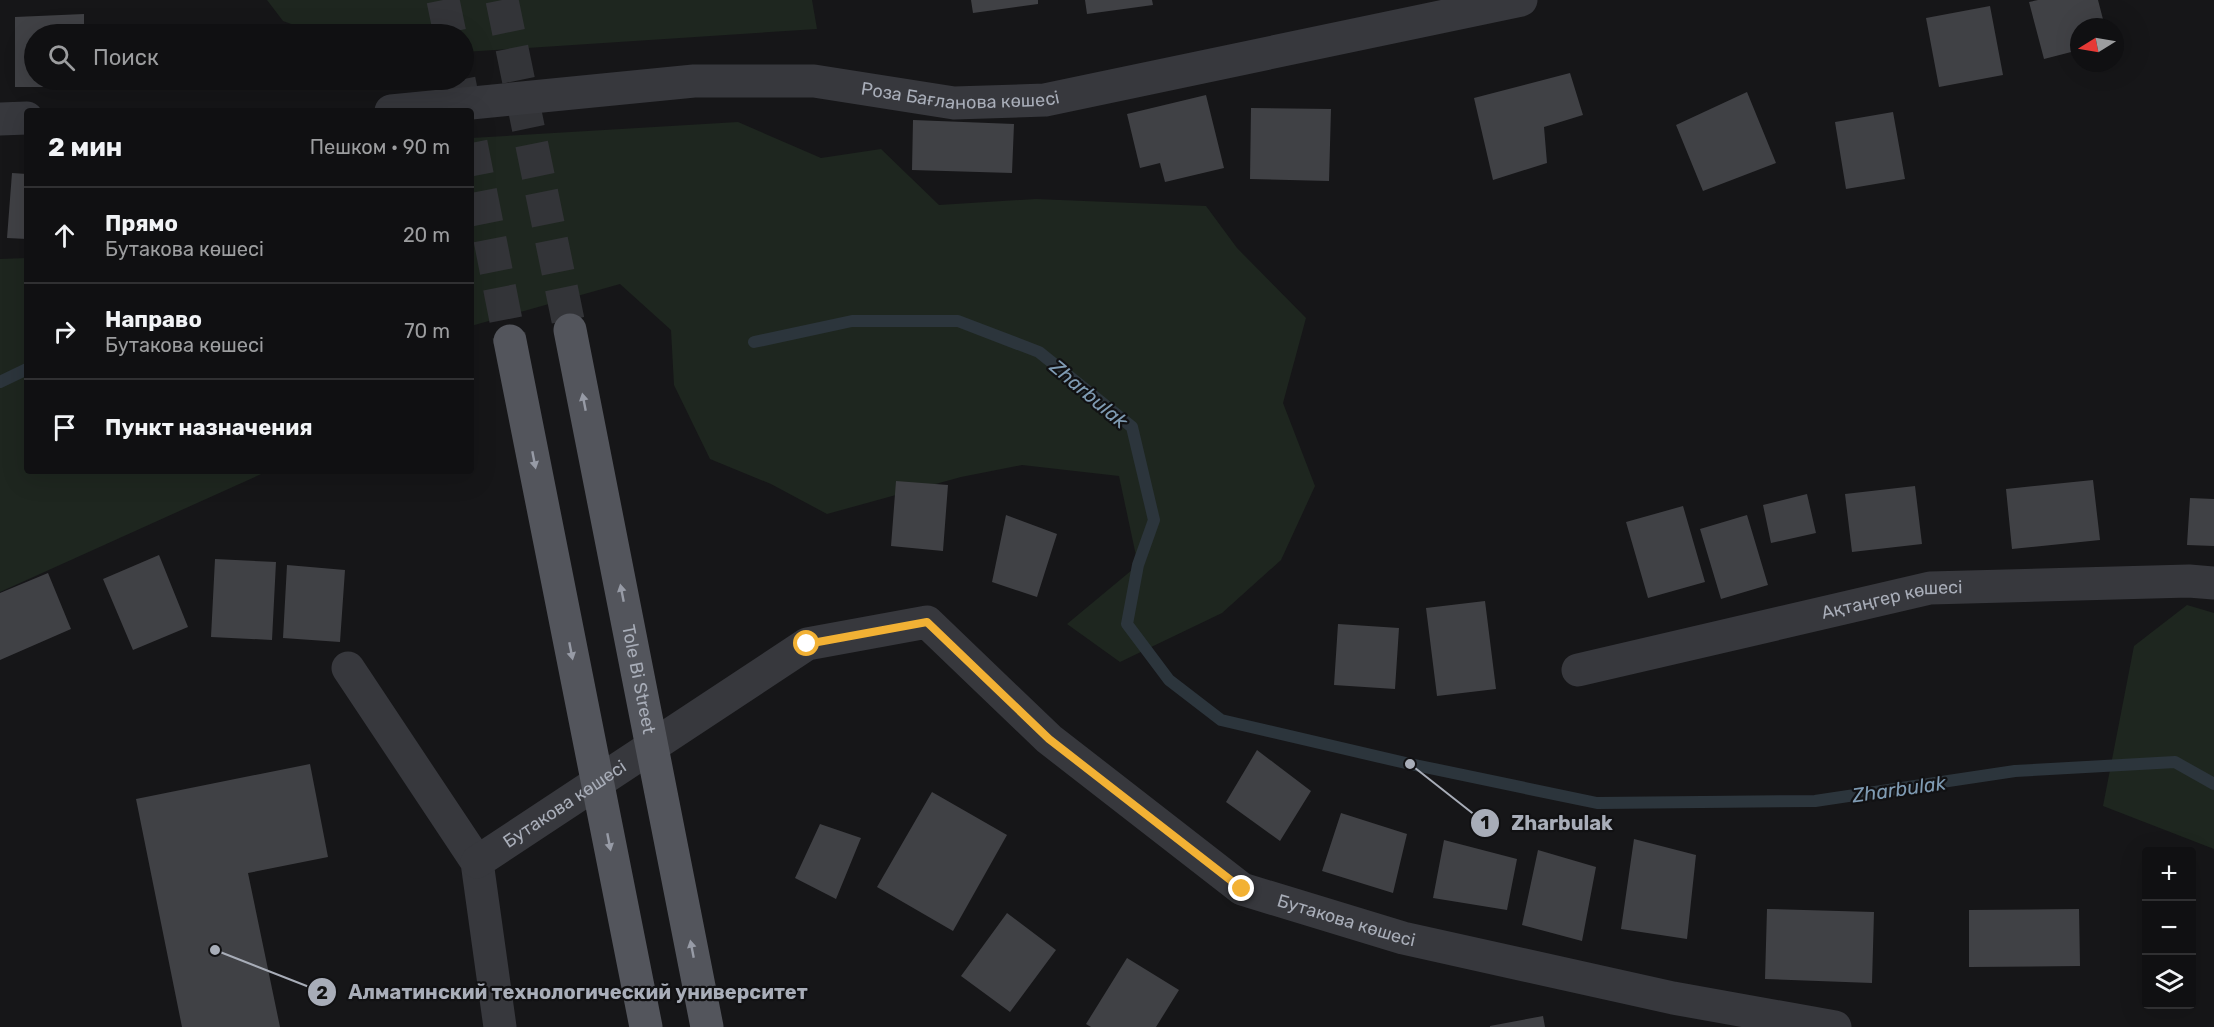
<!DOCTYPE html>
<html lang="ru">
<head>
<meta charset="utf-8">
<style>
  :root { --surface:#101012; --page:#1e1e20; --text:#f1f3f6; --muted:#9c9d9f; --line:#303032 }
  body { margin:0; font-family:Rubik,sans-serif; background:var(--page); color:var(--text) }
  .controls { position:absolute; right:18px; bottom:18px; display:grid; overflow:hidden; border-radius:6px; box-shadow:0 6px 24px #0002 }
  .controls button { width:54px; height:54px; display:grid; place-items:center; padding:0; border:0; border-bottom:2px solid var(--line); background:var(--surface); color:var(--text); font:30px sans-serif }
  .compass { position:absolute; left:2070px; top:18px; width:54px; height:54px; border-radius:50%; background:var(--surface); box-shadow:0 6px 24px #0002; rotate:259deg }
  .stop { position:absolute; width:18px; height:18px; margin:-14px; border:4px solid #f2b134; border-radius:50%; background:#fff }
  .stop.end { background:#f2b134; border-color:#fff; box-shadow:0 2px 6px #0008 }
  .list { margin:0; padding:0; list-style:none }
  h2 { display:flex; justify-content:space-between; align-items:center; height:78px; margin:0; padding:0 24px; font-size:26px }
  h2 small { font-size:20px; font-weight:400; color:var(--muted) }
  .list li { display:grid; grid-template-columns:39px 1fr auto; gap:18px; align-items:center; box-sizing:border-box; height:96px; padding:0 24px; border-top:2px solid var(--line) }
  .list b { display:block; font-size:22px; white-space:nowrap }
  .list p { margin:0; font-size:20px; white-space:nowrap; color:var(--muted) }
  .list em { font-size:20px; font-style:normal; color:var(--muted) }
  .icon { flex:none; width:33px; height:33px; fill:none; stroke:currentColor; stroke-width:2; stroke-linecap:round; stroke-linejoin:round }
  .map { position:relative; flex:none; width:2214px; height:1027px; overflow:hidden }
  .search { position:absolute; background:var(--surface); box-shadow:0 6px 24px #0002; left:24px; top:24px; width:450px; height:66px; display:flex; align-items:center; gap:15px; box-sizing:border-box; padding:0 21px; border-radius:33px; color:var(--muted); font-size:22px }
  .panel { position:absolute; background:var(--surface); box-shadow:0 6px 24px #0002; left:24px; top:108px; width:450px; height:366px; border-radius:6px }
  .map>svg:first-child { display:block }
  .green { fill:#1e261f }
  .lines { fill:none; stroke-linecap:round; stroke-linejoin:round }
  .stream { stroke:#2c353c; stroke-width:12 }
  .building { fill:#404145 }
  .major-tunnel { stroke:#333438; stroke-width:33; stroke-dasharray:33 16; stroke-linecap:butt }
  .minor { stroke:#37383d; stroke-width:33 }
  .major-bridge { stroke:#53555c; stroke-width:33 }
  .oneway { fill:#979ba6 }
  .route { stroke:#f2b134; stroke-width:8 }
  .labels { text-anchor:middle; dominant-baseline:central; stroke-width:4.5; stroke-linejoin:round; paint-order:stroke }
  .street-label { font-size:18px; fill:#a8adb8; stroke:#111113 }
  .water-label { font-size:20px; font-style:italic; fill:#7f9bb3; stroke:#111113 }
  .leader { fill:none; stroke:#a8adb8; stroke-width:2 }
  .callout-dot { fill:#a8adb8; stroke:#111113; stroke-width:2 }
  .mark-label { font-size:18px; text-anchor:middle; font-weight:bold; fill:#111 }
  .callout-label { font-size:20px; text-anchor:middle; font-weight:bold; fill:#a8adb8; stroke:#111113; stroke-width:4.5; stroke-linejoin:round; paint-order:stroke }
</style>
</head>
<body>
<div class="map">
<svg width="2214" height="1027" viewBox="0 0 2214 1027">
  <rect width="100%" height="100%" fill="#161618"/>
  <!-- green -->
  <path class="green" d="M 267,0 L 812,0 L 817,29 L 464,52 L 464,34 L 319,34 L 283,21 Z
    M 738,122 L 821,158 L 881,149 L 939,205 L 1036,199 L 1206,206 L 1237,248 L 1306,318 L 1283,403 L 1315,486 L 1281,560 L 1222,613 L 1120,662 L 1067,624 L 1138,565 L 1119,476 L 1022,465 L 961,477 L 827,514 L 771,484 L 710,459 L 674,385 L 671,330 L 620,284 L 471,326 L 471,138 Z
    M 27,258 L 27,471 L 268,471 L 0,592 L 0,259 Z
    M 2187,605 L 2214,613 L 2214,849 L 2103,806 L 2134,646 Z"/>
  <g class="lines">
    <!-- stream -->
    <path class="stream" d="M 754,342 L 852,321 L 958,321 L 1039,352 L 1132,427 L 1154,520 L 1138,565 L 1127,624 L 1169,680 L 1221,720 L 1410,764 L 1597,803 L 1815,801 L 2015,771 L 2175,762 L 2214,784
      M 0,382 L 27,369"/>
  </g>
  <!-- building -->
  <path class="building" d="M 971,0 L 1038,0 L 1038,4 L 973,13 Z
    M 1085,0 L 1152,0 L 1153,5 L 1087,14 Z
    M 2038,0 L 2098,0 L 2105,27 L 2079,27 L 2079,50 L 2044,59 L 2029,2 Z
    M 1990,6 L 2003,75 L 1939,87 L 1926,18 Z
    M 84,14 L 84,34 L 34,34 L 34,80 L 84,80 L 84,87 L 15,87 L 15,17 Z
    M 1570,73 L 1583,115 L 1544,127 L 1547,163 L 1493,180 L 1474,98 Z
    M 1747,92 L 1776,163 L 1703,191 L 1676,125 Z
    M 1206,95 L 1224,168 L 1165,182 L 1160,163 L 1140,168 L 1127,114 Z
    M 1251,108 L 1331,109 L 1329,181 L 1250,179 Z
    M 1893,112 L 1905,179 L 1846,189 L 1835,122 Z
    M 913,120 L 1014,124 L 1012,173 L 912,170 Z
    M 12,173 L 27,174 L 27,239 L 7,238 Z
    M 2093,480 L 2100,540 L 2012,549 L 2006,489 Z
    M 896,481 L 948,485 L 943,551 L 891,546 Z
    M 1915,486 L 1922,544 L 1852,552 L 1845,494 Z
    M 1807,494 L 1816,533 L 1771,543 L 1763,505 Z
    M 2190,498 L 2214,499 L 2214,546 L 2187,545 Z
    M 1683,506 L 1705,582 L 1648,598 L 1626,522 Z
    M 1006,515 L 1057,534 L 1037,597 L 992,582 Z
    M 1747,515 L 1768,585 L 1721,599 L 1700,529 Z
    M 159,555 L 188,627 L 133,650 L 103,579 Z
    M 215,559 L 276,562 L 272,640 L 211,637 Z
    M 287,565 L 345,570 L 340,642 L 283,638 Z
    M 48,573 L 71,629 L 0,660 L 0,593 Z
    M 1485,601 L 1496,689 L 1437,696 L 1426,608 Z
    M 1338,624 L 1399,628 L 1395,689 L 1334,685 Z
    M 1257,750 L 1311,791 L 1280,841 L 1226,802 Z
    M 310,764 L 328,857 L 248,873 L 280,1027 L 182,1027 L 136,799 Z
    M 932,792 L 1007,835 L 953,931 L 877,887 Z
    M 1341,813 L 1407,834 L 1393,893 L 1322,871 Z
    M 820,824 L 861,838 L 836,899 L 795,878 Z
    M 1634,839 L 1696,855 L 1687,939 L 1621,929 Z
    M 1444,840 L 1517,859 L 1507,910 L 1433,898 Z
    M 1538,850 L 1596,867 L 1582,941 L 1522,925 Z
    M 1767,909 L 1874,912 L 1872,983 L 1765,979 Z
    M 2079,909 L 2080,966 L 1969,967 L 1969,910 Z
    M 1007,913 L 1056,950 L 1010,1012 L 961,976 Z
    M 1127,958 L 1179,990 L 1156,1027 L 1091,1027 L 1086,1024 Z
    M 1543,1016 L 1545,1027 L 1490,1027 L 1490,1026 Z"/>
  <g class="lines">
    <!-- major-tunnel -->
    <path class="major-tunnel" d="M 443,0 L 450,34
      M 502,0 L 570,330
      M 459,80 L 465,111
      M 471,143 L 510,341"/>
    <!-- minor -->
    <g class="minor">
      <path id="s1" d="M 391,111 L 694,81 L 814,81 L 954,103 L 1045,100 L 1521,0"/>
      <path d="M 0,119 L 27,118"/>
      <path d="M 348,668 L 477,862 L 500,1027"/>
      <path id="s2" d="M 1578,670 L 1930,588 L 2189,581 L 2214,583"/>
      <path id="s3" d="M 477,862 L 807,644 L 927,622 L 1049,739 L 1242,889 L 1403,938 L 1673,998 L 1835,1027"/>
    </g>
    <!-- major-bridge -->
    <g class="major-bridge">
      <path id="s4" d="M 570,330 L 707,1027"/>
      <path d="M 510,341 L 646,1027"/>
    </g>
  </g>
  <!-- one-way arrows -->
  <defs><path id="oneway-solid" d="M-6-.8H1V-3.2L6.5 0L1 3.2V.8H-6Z" transform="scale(1.5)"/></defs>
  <g class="oneway">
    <use href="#oneway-solid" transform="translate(584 402) rotate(-101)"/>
    <use href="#oneway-solid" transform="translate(534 460) rotate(79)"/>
    <use href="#oneway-solid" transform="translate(622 593) rotate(-101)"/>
    <use href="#oneway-solid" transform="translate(571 651) rotate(79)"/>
    <use href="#oneway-solid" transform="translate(609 842) rotate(79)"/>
    <use href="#oneway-solid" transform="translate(692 949) rotate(-101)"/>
  </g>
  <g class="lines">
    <!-- route -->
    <path class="route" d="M 807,644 L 927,622 L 1049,739 L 1242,889"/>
  </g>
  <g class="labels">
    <!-- street labels -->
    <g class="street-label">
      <text stroke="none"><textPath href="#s1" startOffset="572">Роза Бағланова көшесі</textPath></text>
      <text stroke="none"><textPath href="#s2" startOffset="322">Ақтаңгер көшесі</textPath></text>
      <text stroke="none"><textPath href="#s4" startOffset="356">Tole Bi Street</textPath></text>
      <text stroke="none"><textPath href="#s3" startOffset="105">Бутакова көшесі</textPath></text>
      <text stroke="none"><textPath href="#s3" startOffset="1040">Бутакова көшесі</textPath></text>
    </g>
    <!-- water labels -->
    <g class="water-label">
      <text transform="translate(1089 394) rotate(40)">Zharbulak</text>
      <text transform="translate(1899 789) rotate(-8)">Zharbulak</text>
    </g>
  </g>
  <!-- callouts -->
  <path class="leader" d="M1410 764L1485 823M215 950L322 992"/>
  <g class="callout-dot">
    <circle cx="1410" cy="764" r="6"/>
    <circle cx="215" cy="950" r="6"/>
    <circle cx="1485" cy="823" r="15"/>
    <circle cx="322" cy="992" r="15"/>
  </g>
  <g class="mark-label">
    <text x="1485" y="829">1</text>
    <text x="322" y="999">2</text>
  </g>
  <g class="callout-label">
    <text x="1562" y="830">Zharbulak</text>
    <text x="578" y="999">Алматинский технологический университет</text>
  </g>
</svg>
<div class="controls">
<button>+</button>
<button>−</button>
<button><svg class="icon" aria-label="layers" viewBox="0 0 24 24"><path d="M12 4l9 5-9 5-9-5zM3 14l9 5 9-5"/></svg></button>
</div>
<svg class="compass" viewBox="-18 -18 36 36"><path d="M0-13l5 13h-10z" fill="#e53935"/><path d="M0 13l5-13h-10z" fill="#9c9d9f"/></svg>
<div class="stop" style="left:807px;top:644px"></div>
<div class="stop end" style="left:1242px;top:889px"></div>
<div class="search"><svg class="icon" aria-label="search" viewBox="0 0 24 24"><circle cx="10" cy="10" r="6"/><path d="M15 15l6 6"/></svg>Поиск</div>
<section class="panel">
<h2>2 мин<small>Пешком · 90 m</small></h2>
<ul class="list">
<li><svg class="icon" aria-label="ahead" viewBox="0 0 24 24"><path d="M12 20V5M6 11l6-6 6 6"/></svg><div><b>Прямо</b><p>Бутакова көшесі</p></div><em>20 m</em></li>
<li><svg class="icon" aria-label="right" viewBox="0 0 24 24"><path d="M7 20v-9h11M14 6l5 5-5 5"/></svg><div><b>Направо</b><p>Бутакова көшесі</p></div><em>70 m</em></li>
<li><svg class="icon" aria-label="arrive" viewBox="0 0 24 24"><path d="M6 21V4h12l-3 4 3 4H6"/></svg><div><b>Пункт назначения</b></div></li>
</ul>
</section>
</div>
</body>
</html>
